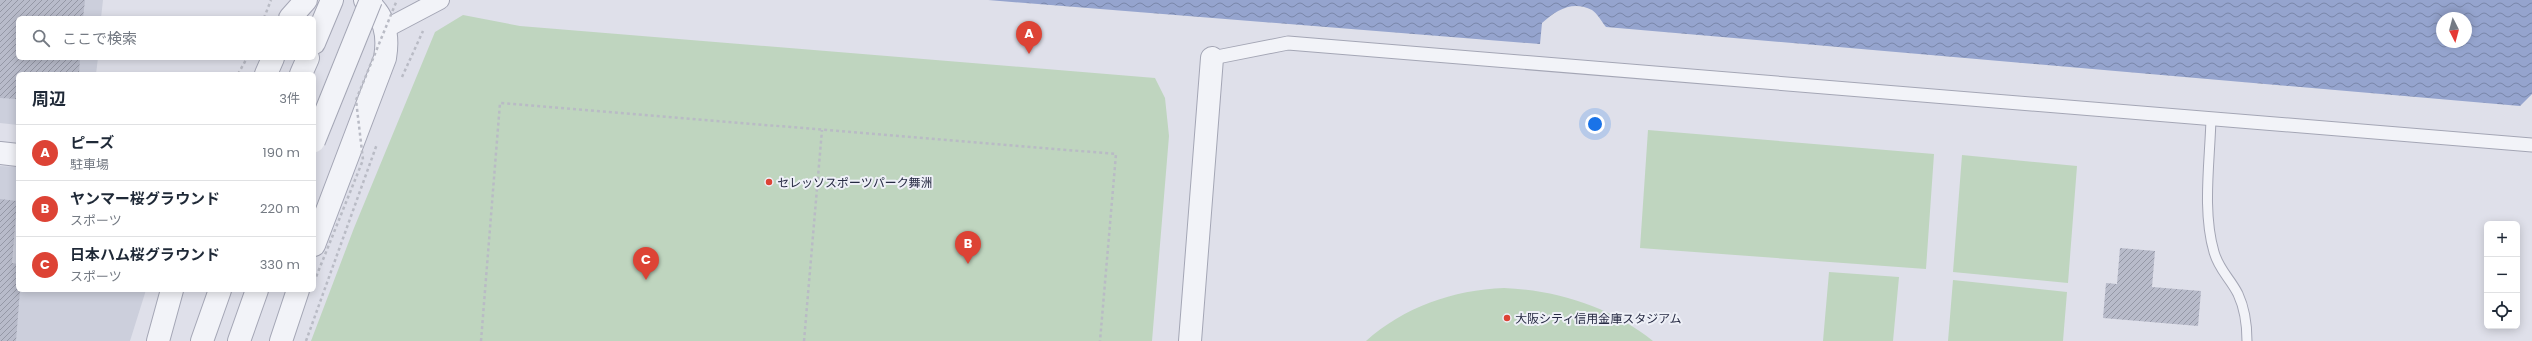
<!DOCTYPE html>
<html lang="ja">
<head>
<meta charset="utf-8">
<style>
  :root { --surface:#fff; --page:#f2f2f3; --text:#1f2937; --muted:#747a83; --line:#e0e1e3; --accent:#dd4335 }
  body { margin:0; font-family:Poppins,"Noto Sans JP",sans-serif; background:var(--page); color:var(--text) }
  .controls { position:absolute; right:12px; bottom:12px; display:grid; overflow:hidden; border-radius:6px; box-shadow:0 2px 10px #0003 }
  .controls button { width:36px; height:36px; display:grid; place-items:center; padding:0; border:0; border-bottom:1px solid var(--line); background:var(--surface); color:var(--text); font:20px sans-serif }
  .compass { position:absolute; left:2436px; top:12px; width:36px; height:36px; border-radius:50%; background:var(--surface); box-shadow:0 2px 10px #0003; rotate:174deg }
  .you { position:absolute; left:1595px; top:124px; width:14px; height:14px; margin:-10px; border:3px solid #fff; border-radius:50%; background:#1a73e8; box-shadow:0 0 0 6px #1a73e833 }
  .badge { display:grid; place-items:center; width:26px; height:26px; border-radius:50%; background:var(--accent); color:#fff; font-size:13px; font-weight:700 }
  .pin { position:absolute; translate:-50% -33px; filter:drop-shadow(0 1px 2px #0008) }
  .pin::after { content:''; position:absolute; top:21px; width:14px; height:12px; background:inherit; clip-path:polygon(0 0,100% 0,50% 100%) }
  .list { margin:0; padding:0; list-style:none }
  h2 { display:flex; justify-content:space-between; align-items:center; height:52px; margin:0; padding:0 16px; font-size:17px }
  h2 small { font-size:13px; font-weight:400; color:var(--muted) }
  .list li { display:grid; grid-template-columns:26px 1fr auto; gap:12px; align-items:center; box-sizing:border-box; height:56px; padding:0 16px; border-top:1px solid var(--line) }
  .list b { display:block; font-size:15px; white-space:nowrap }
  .list p { margin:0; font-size:13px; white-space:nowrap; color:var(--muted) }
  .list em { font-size:13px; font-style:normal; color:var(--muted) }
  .icon { flex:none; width:22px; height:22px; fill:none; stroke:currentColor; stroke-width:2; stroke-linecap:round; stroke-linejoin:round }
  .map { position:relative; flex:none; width:2532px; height:341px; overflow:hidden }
  .search { position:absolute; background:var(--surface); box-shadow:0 2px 10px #0003; left:16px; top:16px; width:300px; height:44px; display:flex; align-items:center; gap:10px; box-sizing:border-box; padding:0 14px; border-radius:6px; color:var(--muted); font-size:15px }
  .panel { position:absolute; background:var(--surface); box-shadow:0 2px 10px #0003; left:16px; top:72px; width:300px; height:220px; border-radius:6px }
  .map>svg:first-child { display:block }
  .built { fill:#cccfdc }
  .pitch { fill:#bfd5bf }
  .water { fill:url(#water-waves); fill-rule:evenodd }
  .building { fill:url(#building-hatch) }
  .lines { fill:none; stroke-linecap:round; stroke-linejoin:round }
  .service-casing { stroke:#a4a6b5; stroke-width:11 }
  .pedestrian-casing { stroke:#a4a6b5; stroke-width:15 }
  .minor-casing { stroke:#a4a6b5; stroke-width:20 }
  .tertiary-casing { stroke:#a4a6b5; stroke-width:24 }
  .path { stroke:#b9bbc5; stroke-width:2.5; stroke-dasharray:3 3; stroke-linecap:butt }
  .service { stroke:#f2f3f8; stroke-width:9 }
  .pedestrian { stroke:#f2f3f8; stroke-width:13 }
  .minor { stroke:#f2f3f8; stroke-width:18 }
  .tertiary { stroke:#f2f3f8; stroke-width:22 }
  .tertiary-bridge-casing { stroke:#a4a6b5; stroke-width:24; stroke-linecap:butt }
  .path-bridge { stroke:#b9bbc5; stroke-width:2.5; stroke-dasharray:3 3; stroke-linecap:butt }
  .tertiary-bridge { stroke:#f2f3f8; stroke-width:22 }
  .poi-dot { fill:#dd4335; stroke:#eef0f7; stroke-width:1.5 }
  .labels { text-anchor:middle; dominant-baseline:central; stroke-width:4; stroke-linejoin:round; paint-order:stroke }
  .poi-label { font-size:12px; fill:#262a43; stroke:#eef0f7; text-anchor:start }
</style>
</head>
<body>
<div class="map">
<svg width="2532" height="341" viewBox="0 0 2532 341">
  <defs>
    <pattern id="water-waves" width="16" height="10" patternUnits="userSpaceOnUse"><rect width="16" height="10" fill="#95a4ce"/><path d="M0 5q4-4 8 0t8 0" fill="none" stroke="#7986a9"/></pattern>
    <pattern id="building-hatch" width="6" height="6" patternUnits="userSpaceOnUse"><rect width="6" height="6" fill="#b8bbca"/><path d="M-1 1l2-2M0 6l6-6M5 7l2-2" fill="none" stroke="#9598a6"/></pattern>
  </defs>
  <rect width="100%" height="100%" fill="#dfe0ea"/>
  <!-- built -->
  <path class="built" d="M 0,0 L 103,0 L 101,18 L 18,18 L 18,58 L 98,58 L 96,74 L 18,74 L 18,125 L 0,123 Z
    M 0,166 L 18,167 L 18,290 L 146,290 L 130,341 L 0,341 Z"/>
  <!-- pitch -->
  <path class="pitch" d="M 463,15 L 520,26 L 1155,78 L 1165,98 L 1169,136 L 1152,341 L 311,341 L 354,228 L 435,32 Z
    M 1648,130 L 1934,154 L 1926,269 L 1640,248 Z
    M 1962,155 L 2077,166 L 2068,283 L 1953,272 Z
    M 1829,272 L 1899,277 L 1893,341 L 1823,341 Z
    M 1953,280 L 2067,292 L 2063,341 L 1948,341 Z
    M 1504,288 C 1557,290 1611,307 1653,341 L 1366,341 C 1404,307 1453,290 1504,288 Z"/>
  <!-- water -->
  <path class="water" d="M 988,0 L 2532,0 L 2532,94 L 2520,106 L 1606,27 C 1602,22 1597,13 1592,10 C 1573,0 1556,10 1542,23 L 1540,44 ZM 2442,18 L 2466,18 L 2466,42 L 2442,42 Z"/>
  <!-- building -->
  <path class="building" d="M 0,0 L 85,0 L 83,18 L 18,18 L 18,58 L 80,58 L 79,74 L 18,74 L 18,99 L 0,98 Z
    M 0,199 L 17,201 L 12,263 L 18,264 L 18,290 L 20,290 L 16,341 L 0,341 Z
    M 2120,248 L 2155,251 L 2152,287 L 2201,291 L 2198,326 L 2103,318 L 2106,283 L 2117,284 Z"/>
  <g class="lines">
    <!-- service casing -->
    <g class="service-casing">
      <path id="service" d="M 2211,118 C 2210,161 2202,211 2214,252 C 2219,270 2230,278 2238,294 C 2245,309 2247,325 2247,341"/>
    </g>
    <!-- pedestrian casing -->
    <g class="pedestrian-casing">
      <path id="pedestrian" d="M 1212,58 L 1288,43 L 2532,145"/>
    </g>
    <!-- minor casing -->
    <g class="minor-casing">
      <path id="minor" d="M 385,29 L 440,0"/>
    </g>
    <!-- tertiary casing -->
    <g class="tertiary-casing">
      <path id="tertiary" d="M 290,18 L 306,0
        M 314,43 L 332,0
        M 266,74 L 273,58
        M 301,74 L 308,58
        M 0,153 L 18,155
        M 314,245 L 385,58 C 389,35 385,15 365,0
        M 158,341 L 172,290
        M 202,341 L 220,290
        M 239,341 L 257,290
        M 281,341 L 298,290
        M 1190,341 L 1212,58"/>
    </g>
    <!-- path -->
    <path class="path" d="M 264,18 L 271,0
      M 238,74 L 247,58
      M 402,77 L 423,31
      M 306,341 L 377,144
      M 481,341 L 500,103 L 1116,154 L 1100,341
      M 804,341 L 822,130"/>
    <!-- service -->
    <use href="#service" class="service"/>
    <!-- pedestrian -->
    <use href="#pedestrian" class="pedestrian"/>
    <!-- minor -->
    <use href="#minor" class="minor"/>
    <!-- tertiary -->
    <use href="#tertiary" class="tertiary"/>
    <!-- tertiary-bridge casing -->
    <g class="tertiary-bridge-casing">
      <path id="tertiary-bridge" d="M 314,141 L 371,0"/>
    </g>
    <!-- path-bridge -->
    <path class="path-bridge" d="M 314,282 L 363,160 L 356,100 L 397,0"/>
    <!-- tertiary-bridge -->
    <use href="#tertiary-bridge" class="tertiary-bridge"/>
  </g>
  <!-- markers -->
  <g class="poi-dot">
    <circle cx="769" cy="182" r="4"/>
    <circle cx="1507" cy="318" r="4"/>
  </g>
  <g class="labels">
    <!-- poi labels -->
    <g class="poi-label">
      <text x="777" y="182">セレッソスポーツパーク舞洲</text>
      <text x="1515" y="318">大阪シティ信用金庫スタジアム</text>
    </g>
  </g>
</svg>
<div class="controls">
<button>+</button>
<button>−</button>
<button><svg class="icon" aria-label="locate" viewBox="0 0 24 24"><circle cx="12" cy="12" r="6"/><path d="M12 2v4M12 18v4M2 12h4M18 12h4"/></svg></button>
</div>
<svg class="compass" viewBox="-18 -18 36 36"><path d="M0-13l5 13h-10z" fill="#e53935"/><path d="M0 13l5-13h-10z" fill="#747a83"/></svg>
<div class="you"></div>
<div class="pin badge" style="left:1029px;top:54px">A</div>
<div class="pin badge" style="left:968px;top:264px">B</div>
<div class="pin badge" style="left:646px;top:280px">C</div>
<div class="search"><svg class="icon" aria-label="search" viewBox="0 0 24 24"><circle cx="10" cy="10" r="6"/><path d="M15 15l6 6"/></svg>ここで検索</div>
<section class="panel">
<h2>周辺<small>3件</small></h2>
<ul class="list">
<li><span class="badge">A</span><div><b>ピーズ</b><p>駐車場</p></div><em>190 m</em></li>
<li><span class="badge">B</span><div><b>ヤンマー桜グラウンド</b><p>スポーツ</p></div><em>220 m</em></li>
<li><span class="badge">C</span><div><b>日本ハム桜グラウンド</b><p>スポーツ</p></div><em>330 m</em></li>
</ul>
</section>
</div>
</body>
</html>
